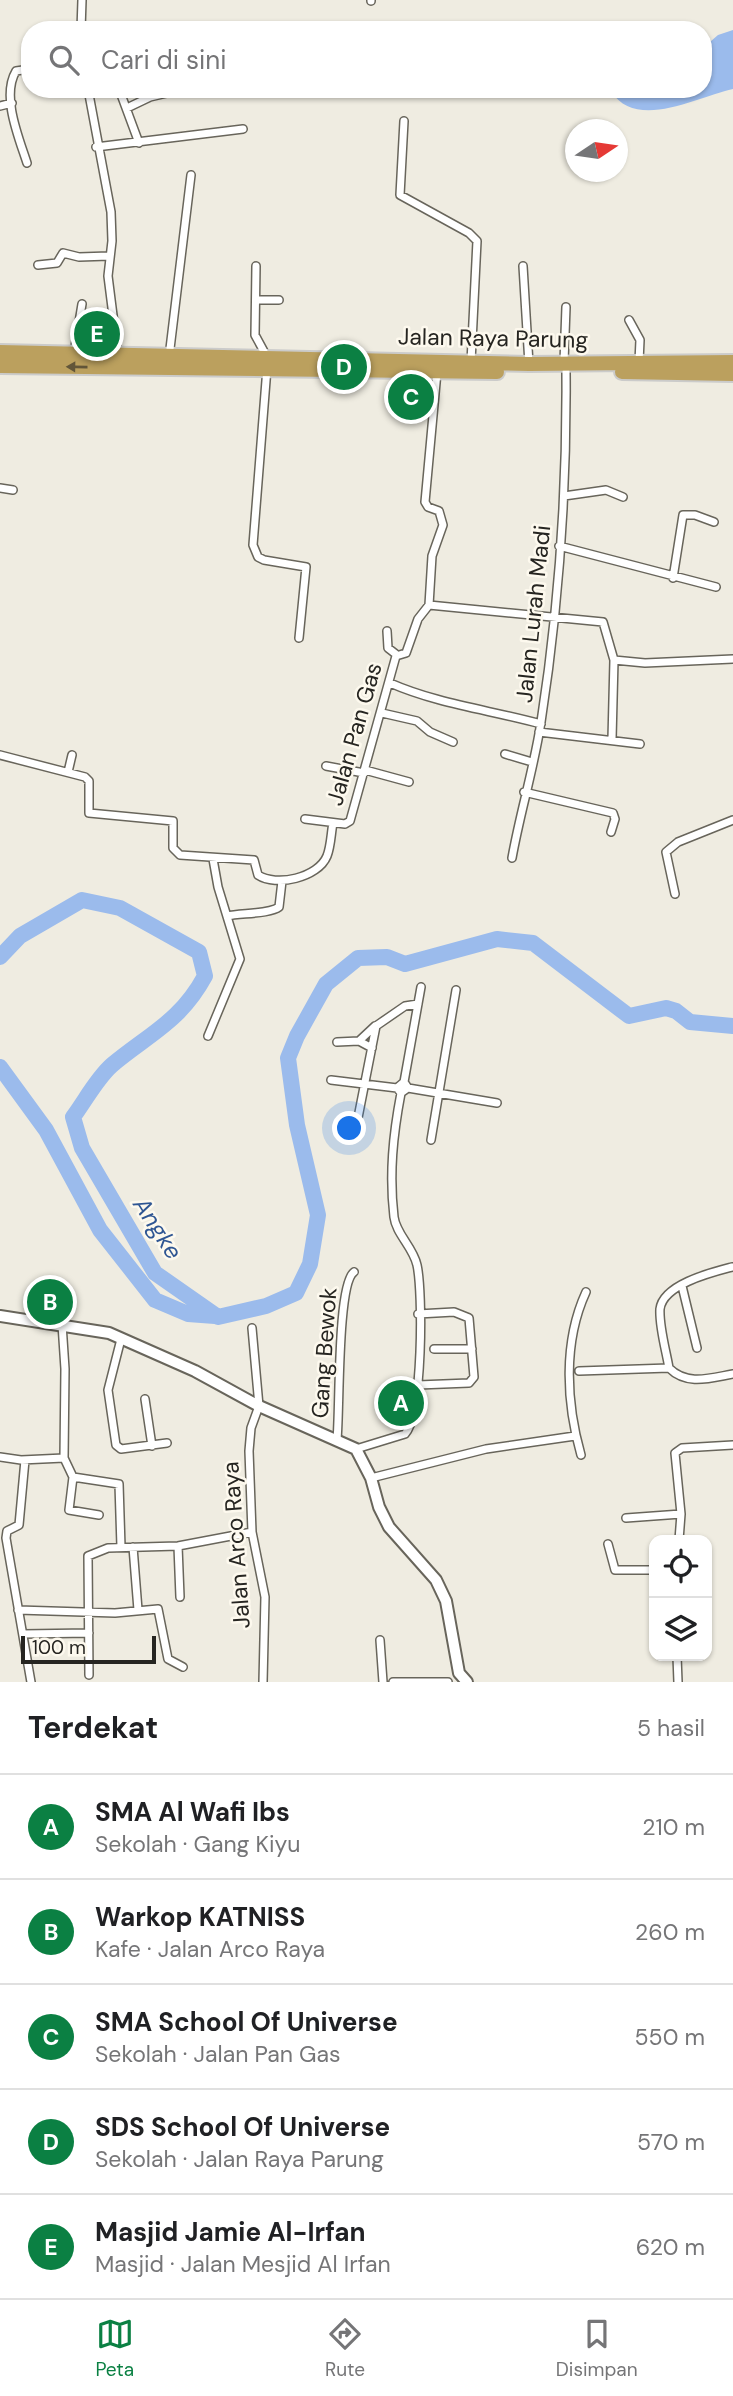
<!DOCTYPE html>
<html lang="id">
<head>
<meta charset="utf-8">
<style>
  :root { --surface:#fff; --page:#f6f6f6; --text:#202124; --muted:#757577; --line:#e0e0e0; --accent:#0b8043 }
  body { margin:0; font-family:"DM Sans",sans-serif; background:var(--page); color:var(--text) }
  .controls { position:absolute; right:21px; bottom:21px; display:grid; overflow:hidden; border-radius:14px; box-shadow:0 2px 5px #0004 }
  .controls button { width:63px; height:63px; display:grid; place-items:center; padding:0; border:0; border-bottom:2px solid var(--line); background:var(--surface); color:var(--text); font:35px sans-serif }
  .compass { position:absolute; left:565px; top:119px; width:63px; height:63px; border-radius:50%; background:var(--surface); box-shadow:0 2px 5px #0004; rotate:77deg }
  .scale { position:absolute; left:21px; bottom:18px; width:135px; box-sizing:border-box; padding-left:7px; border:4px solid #262521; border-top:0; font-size:19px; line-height:24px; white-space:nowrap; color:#262521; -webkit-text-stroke:5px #fdf9ee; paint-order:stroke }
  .you { position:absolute; left:350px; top:1129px; width:24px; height:24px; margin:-18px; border:5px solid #fff; border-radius:50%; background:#1a73e8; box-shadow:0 0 0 10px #1a73e833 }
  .badge { display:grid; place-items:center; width:46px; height:46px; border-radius:50%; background:var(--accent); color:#fff; font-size:23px; font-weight:700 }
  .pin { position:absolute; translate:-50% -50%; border:4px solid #fff; box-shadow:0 2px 7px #0006 }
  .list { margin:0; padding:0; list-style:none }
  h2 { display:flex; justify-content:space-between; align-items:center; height:91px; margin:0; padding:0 28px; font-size:30px }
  h2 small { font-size:23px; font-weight:400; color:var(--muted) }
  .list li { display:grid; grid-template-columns:46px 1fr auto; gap:21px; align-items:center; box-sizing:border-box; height:105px; padding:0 28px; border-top:2px solid var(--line) }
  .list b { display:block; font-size:26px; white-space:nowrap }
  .list p { margin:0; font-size:23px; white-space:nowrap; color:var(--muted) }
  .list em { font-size:23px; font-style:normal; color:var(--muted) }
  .icon { flex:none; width:38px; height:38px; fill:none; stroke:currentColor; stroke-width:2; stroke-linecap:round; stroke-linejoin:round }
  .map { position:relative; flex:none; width:733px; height:1682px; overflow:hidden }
  .search { position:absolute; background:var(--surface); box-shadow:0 2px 5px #0004; left:21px; right:21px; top:21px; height:77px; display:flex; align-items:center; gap:18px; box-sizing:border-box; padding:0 24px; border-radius:28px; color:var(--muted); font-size:26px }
  .sheet { height:616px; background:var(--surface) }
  nav { display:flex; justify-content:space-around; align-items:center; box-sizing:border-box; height:98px; border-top:2px solid var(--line); background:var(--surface); font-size:19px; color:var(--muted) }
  nav a { display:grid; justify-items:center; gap:4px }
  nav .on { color:var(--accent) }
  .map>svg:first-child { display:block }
  .water { fill:#9bbbec }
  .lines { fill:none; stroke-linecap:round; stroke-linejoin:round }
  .river { stroke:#9bbbec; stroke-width:16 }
  .street-casing { stroke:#68655b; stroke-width:10 }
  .secondary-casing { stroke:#68655b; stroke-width:14 }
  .highway-casing { stroke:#cbcbca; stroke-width:18 }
  .street { stroke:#fff; stroke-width:7 }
  .secondary { stroke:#fff; stroke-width:10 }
  .highway { stroke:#bba05e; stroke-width:14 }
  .oneway { fill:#625639 }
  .labels { text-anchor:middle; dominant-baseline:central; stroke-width:5; stroke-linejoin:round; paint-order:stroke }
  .street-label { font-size:23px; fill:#262521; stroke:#fdf9ee }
  .water-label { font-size:24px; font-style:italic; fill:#2f5693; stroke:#fdf9ee }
</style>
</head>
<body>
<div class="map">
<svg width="733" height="1682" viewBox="0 0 733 1682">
  <rect width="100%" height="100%" fill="#efece1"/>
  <!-- water -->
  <path class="water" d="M 733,30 L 733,89 C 699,96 636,132 611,91 L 703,89 L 703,48 L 718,35 Z"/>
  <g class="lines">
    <!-- river -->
    <path class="river" d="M 0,957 L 20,936 L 82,900 L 120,908 L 199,952 L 205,976 C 180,1022 149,1034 112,1065 C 97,1078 85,1101 73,1117 L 82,1148 L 155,1273 L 218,1317 L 266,1306 L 296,1293 L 310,1264 L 318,1215 L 297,1125 L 288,1058 L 297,1036 L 326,984 L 358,958 L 387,957 L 405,964 L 497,939 L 533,943 L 629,1016 L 666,1008 L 676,1011 L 690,1022 L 733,1026
      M 0,1067 L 46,1130 L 100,1230 L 155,1300 L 188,1314 L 215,1316"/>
    <!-- street casing -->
    <g class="street-casing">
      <path id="street" d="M 371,1 L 371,0
        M 81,30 L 82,0
        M 88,89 L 111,212 L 112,241 L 108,276 L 118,355
        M 119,89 L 139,143
        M 0,106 L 12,103
        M 127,108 L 150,97 L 184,89
        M 404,121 L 400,195 L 469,233 L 477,241 L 471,362
        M 96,147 L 243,129
        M 27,163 C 19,138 1,96 16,71 L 30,69
        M 38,265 L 57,263 L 63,253 L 79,257 L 109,256
        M 256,266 L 255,335 L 268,359
        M 523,266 L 529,364
        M 257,300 L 279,300
        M 629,320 L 640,340 L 639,362
        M 74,353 L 82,304
        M 169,357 L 191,175
        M 564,362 L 566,307
        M 267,368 L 253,545 L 258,557 L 264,560 L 306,567 L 299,638
        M 0,488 L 13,490
        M 564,496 L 606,490 L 623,497
        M 559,546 L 716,587
        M 673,578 L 683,515 L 695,515 L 714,522
        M 429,605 L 603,622 L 614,660 L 612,739
        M 387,631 L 388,648 L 397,655
        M 614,660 L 645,663 L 733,659
        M 390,683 C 438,704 490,710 541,724
        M 382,713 L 417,721 L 430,732 L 453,742
        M 539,732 L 640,744
        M 505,754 L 532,762
        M 0,755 L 85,777 L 89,781 L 89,813 L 173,821 L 173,848 L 180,855 L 254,860 L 258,875 C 276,887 318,878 327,856 C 331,846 331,833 333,823
        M 326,766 L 364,773
        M 365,770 L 409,782
        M 68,772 L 72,755
        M 524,792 L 613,813 L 615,819 L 611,832
        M 305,819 L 345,824 L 350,821 L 396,656 L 406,653 L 418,619 L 429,605 L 432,556 L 443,525 L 439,511 L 428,507 L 425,502 L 437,372
        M 512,858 C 520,813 534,768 541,722 C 559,606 567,489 566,372
        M 675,894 L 666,852 L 678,842 L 733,820
        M 227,916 C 241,913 270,914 279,907 L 282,881
        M 208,1036 L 240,959 L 218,887 L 213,859
        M 359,1041 L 375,1026
        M 337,1042 L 359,1041 L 372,1048
        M 331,1080 L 397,1088 L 401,1093 L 408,1088 L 404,1082 L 397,1088
        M 404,1082 L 421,987
        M 408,1088 L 497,1103
        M 354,1138 L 376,1026 L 405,1006 L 418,1004
        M 431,1140 L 456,990
        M 732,1267 C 713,1272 663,1284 660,1309 C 659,1327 666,1350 669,1368 C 687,1386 710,1378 733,1374
        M 682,1286 L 697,1348
        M 418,1314 L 454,1312 L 469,1318 L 474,1377 L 469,1383 L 418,1385
        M 62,1324 L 65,1369 L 64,1458 L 73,1477 L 119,1484 L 121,1547
        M 252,1328 L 259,1406 L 251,1428 L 249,1451 L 252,1532 L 265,1597 L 263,1682
        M 121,1339 L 108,1390 L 116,1445 L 121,1449 L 167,1443
        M 434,1349 L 472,1349
        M 579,1371 L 669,1368
        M 145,1399 L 152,1446
        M 337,1439 C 340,1412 337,1284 354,1272
        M 356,1449 L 405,1434 C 423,1415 423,1292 417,1265 C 413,1247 396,1234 394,1217 C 389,1174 393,1135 401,1093
        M 581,1455 C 566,1402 563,1342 586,1292
        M 0,1457 L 21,1460 L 64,1458
        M 25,1460 L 19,1525 L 7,1531 L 6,1538 L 31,1682
        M 73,1477 L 69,1510 L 99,1515
        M 371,1478 L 486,1449 L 575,1436
        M 626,1518 L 681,1514
        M 679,1540 L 681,1514 L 675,1453 L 682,1448 L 733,1445
        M 608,1544 L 615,1570 L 654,1570
        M 178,1546 L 180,1597
        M 133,1547 L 138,1610
        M 18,1610 L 115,1613 L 158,1609 L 168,1659 L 183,1667
        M 23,1634 L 89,1633
        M 380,1640 L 383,1682
        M 677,1656 L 678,1682
        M 89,1675 L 88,1556 L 108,1548 L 178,1546 L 252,1532
        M 393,1682 L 448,1682"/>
    </g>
    <!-- secondary casing -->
    <g class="secondary-casing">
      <path id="secondary" d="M 0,1316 L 109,1333 L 195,1371 L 259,1406 L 356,1449 L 371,1478 L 379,1507 L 389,1527 L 436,1580 L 446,1601 L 459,1673 L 467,1682"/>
    </g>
    <!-- highway casing -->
    <g class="highway-casing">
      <path id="highway" d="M 0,352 L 529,364 L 733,362
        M 0,366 L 497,372
        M 622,372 L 733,374"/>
    </g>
    <!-- street -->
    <use href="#street" class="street"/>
    <!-- secondary -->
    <use href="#secondary" class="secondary"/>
    <!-- highway -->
    <use href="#highway" class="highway"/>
  </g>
  <!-- one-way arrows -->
  <defs><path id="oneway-solid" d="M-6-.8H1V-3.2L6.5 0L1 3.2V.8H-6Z" transform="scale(1.75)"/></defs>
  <use class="oneway" href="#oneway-solid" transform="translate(77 367) rotate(-179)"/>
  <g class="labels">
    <!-- street labels -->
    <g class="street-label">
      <text transform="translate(493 338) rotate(1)">Jalan Raya Parung</text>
      <text transform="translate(533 614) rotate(-84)">Jalan Lurah Madi</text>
      <text transform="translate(354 734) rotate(-74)">Jalan Pan Gas</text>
      <text transform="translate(324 1353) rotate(-86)">Gang Bewok</text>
      <text transform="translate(236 1545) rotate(-94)">Jalan Arco Raya</text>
    </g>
    <!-- water labels -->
    <g class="water-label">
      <text transform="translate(158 1228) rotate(57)">Angke</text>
    </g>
  </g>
</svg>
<div class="controls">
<button><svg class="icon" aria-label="locate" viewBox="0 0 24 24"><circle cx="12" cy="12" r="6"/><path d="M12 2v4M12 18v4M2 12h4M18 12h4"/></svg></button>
<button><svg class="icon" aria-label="layers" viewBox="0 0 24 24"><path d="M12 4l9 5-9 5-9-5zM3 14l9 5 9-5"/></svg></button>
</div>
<svg class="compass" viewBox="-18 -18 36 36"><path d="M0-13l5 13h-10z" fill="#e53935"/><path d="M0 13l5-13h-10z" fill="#757577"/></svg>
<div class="scale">100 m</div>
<div class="you"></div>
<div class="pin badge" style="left:401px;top:1403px">A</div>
<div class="pin badge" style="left:50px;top:1302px">B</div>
<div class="pin badge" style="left:411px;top:397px">C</div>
<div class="pin badge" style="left:344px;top:367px">D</div>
<div class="pin badge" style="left:97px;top:334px">E</div>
<div class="search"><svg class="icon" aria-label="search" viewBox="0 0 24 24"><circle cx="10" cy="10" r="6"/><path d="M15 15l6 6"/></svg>Cari di sini</div>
</div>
<section class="sheet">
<h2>Terdekat<small>5 hasil</small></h2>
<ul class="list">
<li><span class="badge">A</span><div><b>SMA Al Wafi Ibs</b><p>Sekolah · Gang Kiyu</p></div><em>210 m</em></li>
<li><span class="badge">B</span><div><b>Warkop KATNISS</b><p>Kafe · Jalan Arco Raya</p></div><em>260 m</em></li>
<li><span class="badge">C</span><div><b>SMA School Of Universe</b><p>Sekolah · Jalan Pan Gas</p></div><em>550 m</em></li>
<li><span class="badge">D</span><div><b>SDS School Of Universe</b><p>Sekolah · Jalan Raya Parung</p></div><em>570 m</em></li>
<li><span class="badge">E</span><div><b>Masjid Jamie Al-Irfan</b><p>Masjid · Jalan Mesjid Al Irfan</p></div><em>620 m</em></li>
</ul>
</section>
<nav>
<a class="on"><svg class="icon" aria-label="map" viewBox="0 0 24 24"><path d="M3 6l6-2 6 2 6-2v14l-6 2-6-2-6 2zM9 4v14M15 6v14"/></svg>Peta</a>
<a><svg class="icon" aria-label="directions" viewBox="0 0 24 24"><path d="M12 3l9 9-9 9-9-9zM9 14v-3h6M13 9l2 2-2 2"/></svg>Rute</a>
<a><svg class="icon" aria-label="saved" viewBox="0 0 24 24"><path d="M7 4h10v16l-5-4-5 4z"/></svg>Disimpan</a>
</nav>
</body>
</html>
